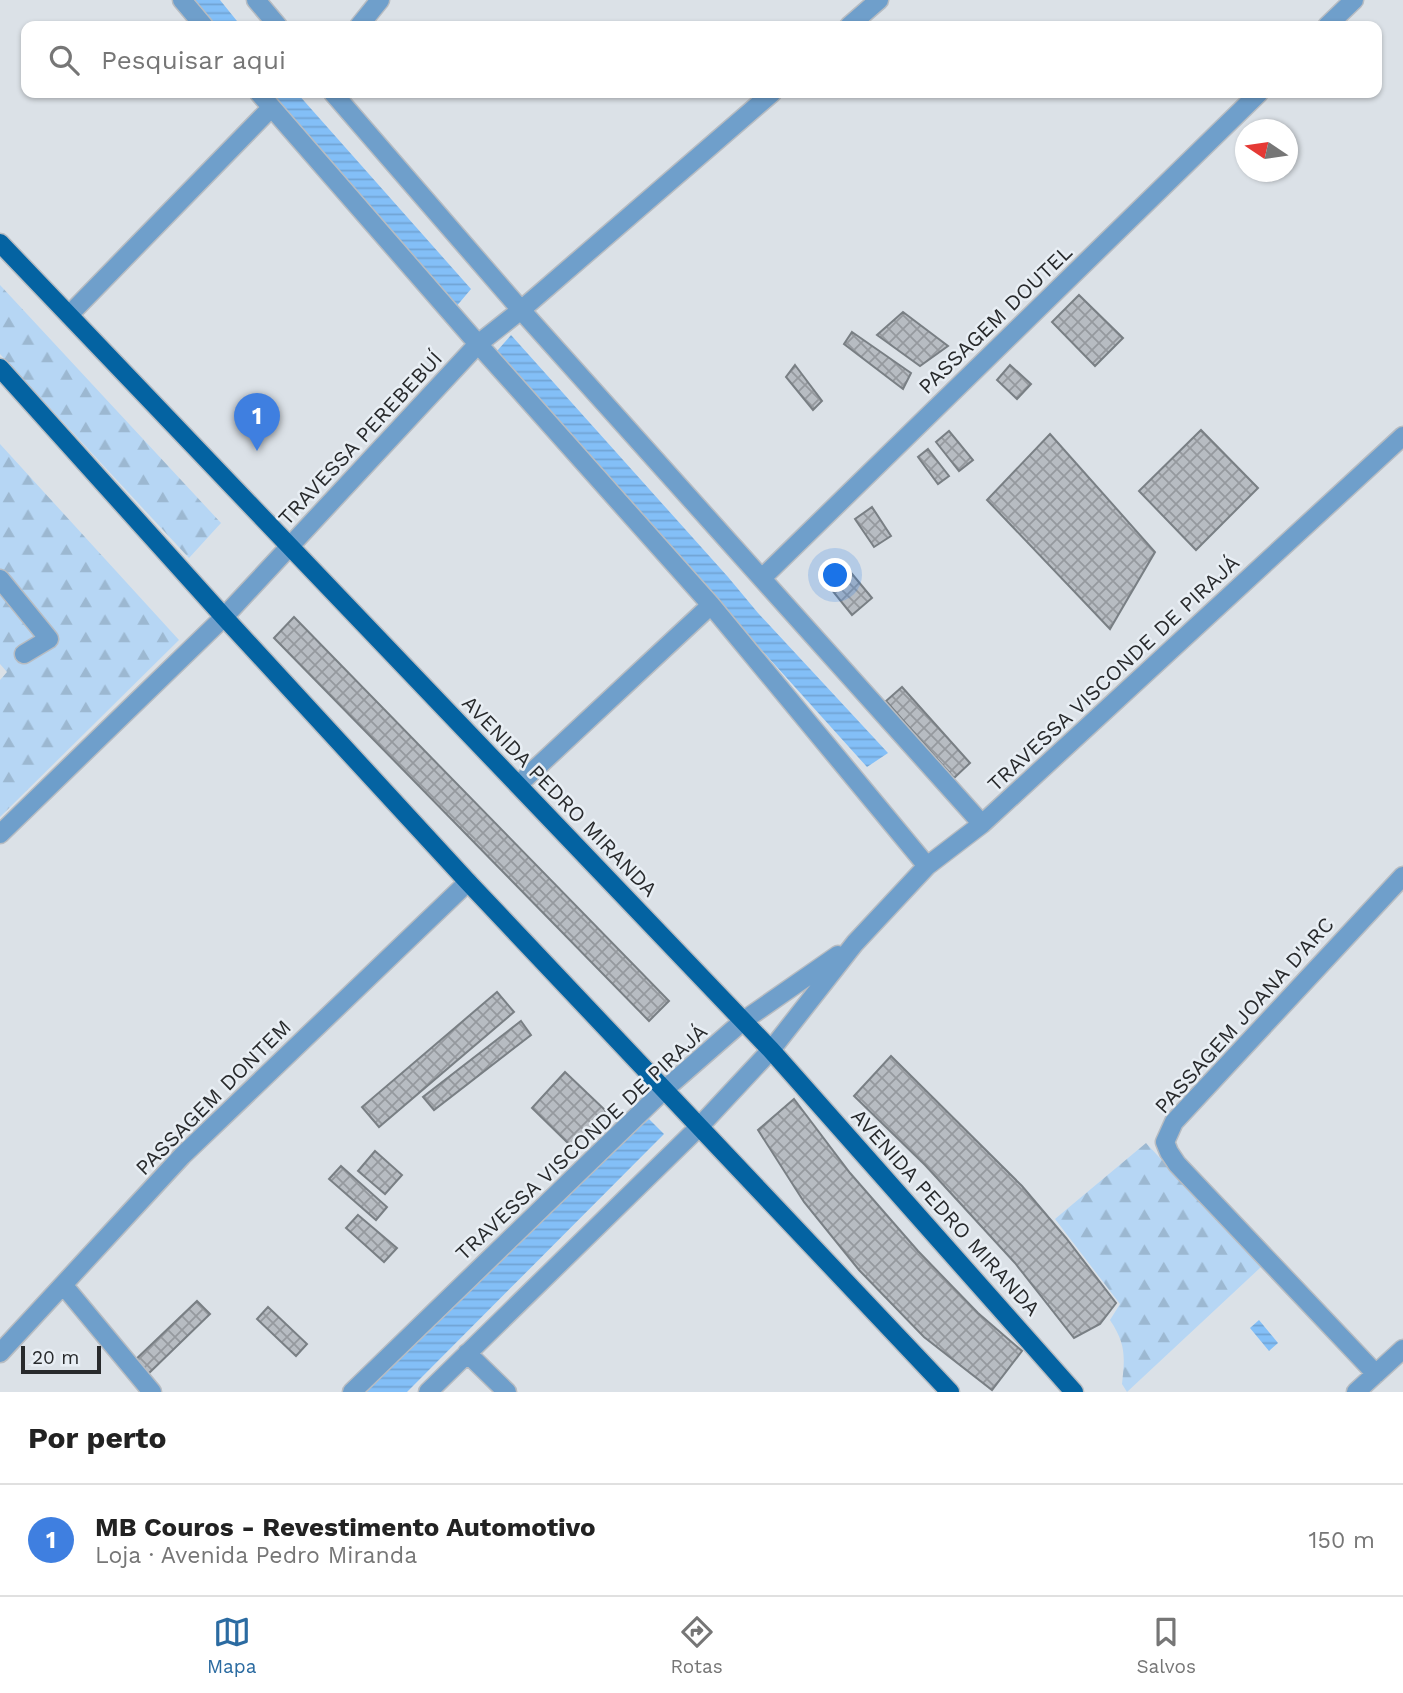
<!DOCTYPE html>
<html lang="pt">
<head>
<meta charset="utf-8">
<style>
  :root { --surface:#fff; --page:#f6f6f6; --text:#222; --muted:#767676; --line:#e0e0e0; --accent:#2b6ba1 }
  body { margin:0; font-family:"Work Sans",sans-serif; background:var(--page); color:var(--text) }
  .compass { position:absolute; left:1235px; top:119px; width:63px; height:63px; border-radius:50%; background:var(--surface); box-shadow:0 2px 5px #0004; rotate:283deg }
  .scale { position:absolute; left:21px; bottom:18px; width:80px; box-sizing:border-box; padding-left:7px; border:4px solid #282a2c; border-top:0; font-size:19px; line-height:24px; white-space:nowrap; color:#282a2c; -webkit-text-stroke:5px #e8eef4; paint-order:stroke }
  .you { position:absolute; left:836px; top:576px; width:24px; height:24px; margin:-18px; border:5px solid #fff; border-radius:50%; background:#1a73e8; box-shadow:0 0 0 10px #1a73e833 }
  .badge { display:grid; place-items:center; width:46px; height:46px; border-radius:50%; background:var(--accent); color:#fff; font-size:23px; font-weight:700 }
  .pin { position:absolute; translate:-50% -58px; filter:drop-shadow(0 2px 4px #0008) }
  .pin::after { content:''; position:absolute; top:37px; width:24px; height:21px; background:inherit; clip-path:polygon(0 0,100% 0,50% 100%) }
  .list { margin:0; padding:0; list-style:none }
  h2 { display:flex; justify-content:space-between; align-items:center; height:91px; margin:0; padding:0 28px; font-size:30px }
  h2 small { font-size:23px; font-weight:400; color:var(--muted) }
  .list li { display:grid; grid-template-columns:46px 1fr auto; gap:21px; align-items:center; box-sizing:border-box; height:112px; padding:0 28px; border-top:2px solid var(--line) }
  .list b { display:block; font-size:26px; white-space:nowrap }
  .list p { margin:0; font-size:23px; white-space:nowrap; color:var(--muted) }
  .list em { font-size:23px; font-style:normal; color:var(--muted) }
  .icon { flex:none; width:38px; height:38px; fill:none; stroke:currentColor; stroke-width:2; stroke-linecap:round; stroke-linejoin:round }
  .map { position:relative; flex:none; width:1403px; height:1392px; overflow:hidden }
  .search { position:absolute; background:var(--surface); box-shadow:0 2px 5px #0004; left:21px; right:21px; top:21px; height:77px; display:flex; align-items:center; gap:18px; box-sizing:border-box; padding:0 24px; border-radius:14px; color:var(--muted); font-size:26px }
  .sheet { height:203px; background:var(--surface) }
  nav { display:flex; justify-content:space-around; align-items:center; box-sizing:border-box; height:98px; border-top:2px solid var(--line); background:var(--surface); font-size:19px; color:var(--muted) }
  nav a { display:grid; justify-items:center; gap:4px }
  nav .on { color:var(--accent) }
  .map>svg:first-child { display:block }
  .forest { fill:url(#forest-firs) }
  .water { fill:url(#water-rules) }
  .building { fill:url(#building-cross-hatch); stroke:#797f84; stroke-width:2 }
  .lines { fill:none; stroke-linecap:round; stroke-linejoin:round }
  .minor-casing { stroke:#b7bcc2; stroke-width:21 }
  .major-casing { stroke:#b7bcc2; stroke-width:21 }
  .minor { stroke:#6f9fcb; stroke-width:18 }
  .major { stroke:#0463a2; stroke-width:18 }
  .labels { text-anchor:middle; dominant-baseline:central; stroke-width:5; stroke-linejoin:round; paint-order:stroke }
  .street-label { font-size:21px; fill:#282a2c; stroke:#e8eef4 }
</style>
</head>
<body>
<div class="map">
<svg width="1403" height="1392" viewBox="0 0 1403 1392">
  <defs>
    <pattern id="forest-firs" width="22" height="20" patternUnits="userSpaceOnUse" patternTransform="scale(1.75)"><rect width="22" height="20" fill="#b6d6f4"/><path d="M5 1l3.5 6h-7zM16 11l3.5 6h-7z" fill="#9cb8d1"/></pattern>
    <pattern id="water-rules" width="6" height="5" patternUnits="userSpaceOnUse" patternTransform="scale(1.75)"><rect width="6" height="5" fill="#83bff7"/><path d="M0 2.5h6" fill="none" stroke="#71a4d4"/></pattern>
    <pattern id="building-cross-hatch" width="8" height="8" patternUnits="userSpaceOnUse" patternTransform="scale(1.75)"><rect width="8" height="8" fill="#b7bcc2"/><path d="M0 0l8 8M0 8l8-8" fill="none" stroke="#95999e"/></pattern>
  </defs>
  <rect width="100%" height="100%" fill="#dbe1e7"/>
  <!-- forest -->
  <path class="forest" d="M 0,285 L 221,523 L 189,558 L 0,354 Z
    M 0,444 L 179,640 L 0,817 L 0,680 L 7,672 L 0,664 Z
    M 1146,1143 L 1261,1267 L 1127,1392 L 1122,1384 C 1125,1357 1126,1344 1110,1320 L 1120,1304 L 1055,1219 Z"/>
  <!-- water -->
  <path class="water" d="M 188,0 L 220,0 L 241,26 L 208,26 Z
    M 266,93 L 297,93 L 471,289 L 455,308 Z
    M 511,335 L 728,577 L 758,613 L 888,753 L 867,767 L 638,513 L 497,351 Z
    M 649,1119 L 664,1134 L 407,1392 L 361,1392 L 566,1191 Z
    M 1259,1320 L 1278,1343 L 1269,1351 L 1250,1328 Z"/>
  <!-- building -->
  <path class="building" d="M 1079,295 L 1123,338 L 1095,366 L 1052,322 Z
    M 903,312 L 948,346 L 920,366 L 877,335 Z
    M 852,332 L 911,373 L 903,389 L 844,344 Z
    M 795,365 L 822,401 L 813,410 L 786,377 Z
    M 1010,365 L 1031,384 L 1017,399 L 997,380 Z
    M 1201,430 L 1258,488 L 1196,550 L 1139,491 Z
    M 949,431 L 973,460 L 959,471 L 936,442 Z
    M 1050,434 L 1155,552 L 1110,629 L 987,500 Z
    M 928,449 L 949,476 L 938,484 L 918,457 Z
    M 872,507 L 891,536 L 874,547 L 855,519 Z
    M 843,563 L 872,598 L 852,615 L 823,579 Z
    M 294,617 L 669,1001 L 649,1021 L 274,638 Z
    M 902,687 L 970,763 L 954,778 L 886,701 Z
    M 497,992 L 514,1012 L 379,1127 L 362,1107 Z
    M 521,1021 L 531,1035 L 434,1110 L 423,1097 Z
    M 891,1056 L 1022,1186 L 1066,1238 L 1116,1303 L 1100,1324 L 1074,1338 L 1015,1263 L 925,1165 L 854,1096 Z
    M 565,1072 L 606,1111 L 572,1147 L 532,1108 Z
    M 794,1099 L 850,1173 L 918,1251 L 978,1313 L 1022,1351 L 992,1390 L 924,1337 L 859,1270 L 804,1202 L 758,1130 Z
    M 375,1151 L 402,1175 L 385,1194 L 358,1171 Z
    M 341,1166 L 387,1207 L 376,1220 L 329,1179 Z
    M 358,1215 L 397,1248 L 384,1262 L 346,1228 Z
    M 197,1301 L 210,1314 L 147,1375 L 134,1361 Z
    M 268,1307 L 307,1344 L 296,1356 L 257,1319 Z"/>
  <g class="lines">
    <!-- minor casing -->
    <g class="minor-casing">
      <path id="minor" d="M 182,0 L 204,26
        M 256,0 L 278,26
        M 359,26 L 380,0
        M 849,26 L 879,0
        M 1327,26 L 1354,0
        M 259,93 L 478,344 L 711,605 L 927,866
        M 333,93 L 521,310 L 982,824
        M 69,315 L 271,108
        M 763,577 L 1259,93
        M 0,579 L 49,639 L 24,654
        M 518,785 L 711,605
        M 0,834 L 224,617 L 478,344 L 521,310 L 772,93
        M 64,1286 L 152,1392
        M 0,1353 L 182,1156 L 468,882
        M 467,1353 L 507,1392
        M 1376,1374 L 1177,1164 L 1169,1152 L 1165,1142 L 1174,1122 L 1403,876
        M 352,1392 L 664,1090 L 743,1021 L 838,955
        M 428,1392 L 699,1127 L 771,1050 L 855,943 L 927,866 L 982,824 L 1403,436
        M 1356,1392 L 1403,1349"/>
    </g>
    <!-- major casing -->
    <g class="major-casing">
      <path id="major" d="M 0,243 L 771,1050 L 1074,1392
        M 0,368 L 224,617 L 468,882 L 950,1392"/>
    </g>
    <!-- minor -->
    <use href="#minor" class="minor"/>
    <!-- major -->
    <use href="#major" class="major"/>
  </g>
  <g class="labels">
    <!-- street labels -->
    <g class="street-label">
      <text transform="translate(995 319) rotate(-44)">PASSAGEM DOUTEL</text>
      <text transform="translate(360 438) rotate(-47)">TRAVESSA PEREBEBUÍ</text>
      <text transform="translate(1113 673) rotate(-43)">TRAVESSA VISCONDE DE PIRAJÁ</text>
      <text transform="translate(560 796) rotate(46)">AVENIDA PEDRO MIRANDA</text>
      <text transform="translate(1244 1015) rotate(-48)">PASSAGEM JOANA D'ARC</text>
      <text transform="translate(213 1097) rotate(-45)">PASSAGEM DONTEM</text>
      <text transform="translate(581 1142) rotate(-43)">TRAVESSA VISCONDE DE PIRAJÁ</text>
      <text transform="translate(946 1212) rotate(48)">AVENIDA PEDRO MIRANDA</text>
    </g>
  </g>
</svg>
<svg class="compass" viewBox="-18 -18 36 36"><path d="M0-13l5 13h-10z" fill="#e53935"/><path d="M0 13l5-13h-10z" fill="#767676"/></svg>
<div class="scale">20 m</div>
<div class="you"></div>
<div class="pin badge" style="left:257px;top:451px;background:#3f7fe0">1</div>
<div class="search"><svg class="icon" aria-label="search" viewBox="0 0 24 24"><circle cx="10" cy="10" r="6"/><path d="M15 15l6 6"/></svg>Pesquisar aqui</div>
</div>
<section class="sheet">
<h2>Por perto<small></small></h2>
<ul class="list">
<li><span class="badge" style="background:#3f7fe0">1</span><div><b>MB Couros - Revestimento Automotivo</b><p>Loja · Avenida Pedro Miranda</p></div><em>150 m</em></li>
</ul>
</section>
<nav>
<a class="on"><svg class="icon" aria-label="map" viewBox="0 0 24 24"><path d="M3 6l6-2 6 2 6-2v14l-6 2-6-2-6 2zM9 4v14M15 6v14"/></svg>Mapa</a>
<a><svg class="icon" aria-label="directions" viewBox="0 0 24 24"><path d="M12 3l9 9-9 9-9-9zM9 14v-3h6M13 9l2 2-2 2"/></svg>Rotas</a>
<a><svg class="icon" aria-label="saved" viewBox="0 0 24 24"><path d="M7 4h10v16l-5-4-5 4z"/></svg>Salvos</a>
</nav>
</body>
</html>
